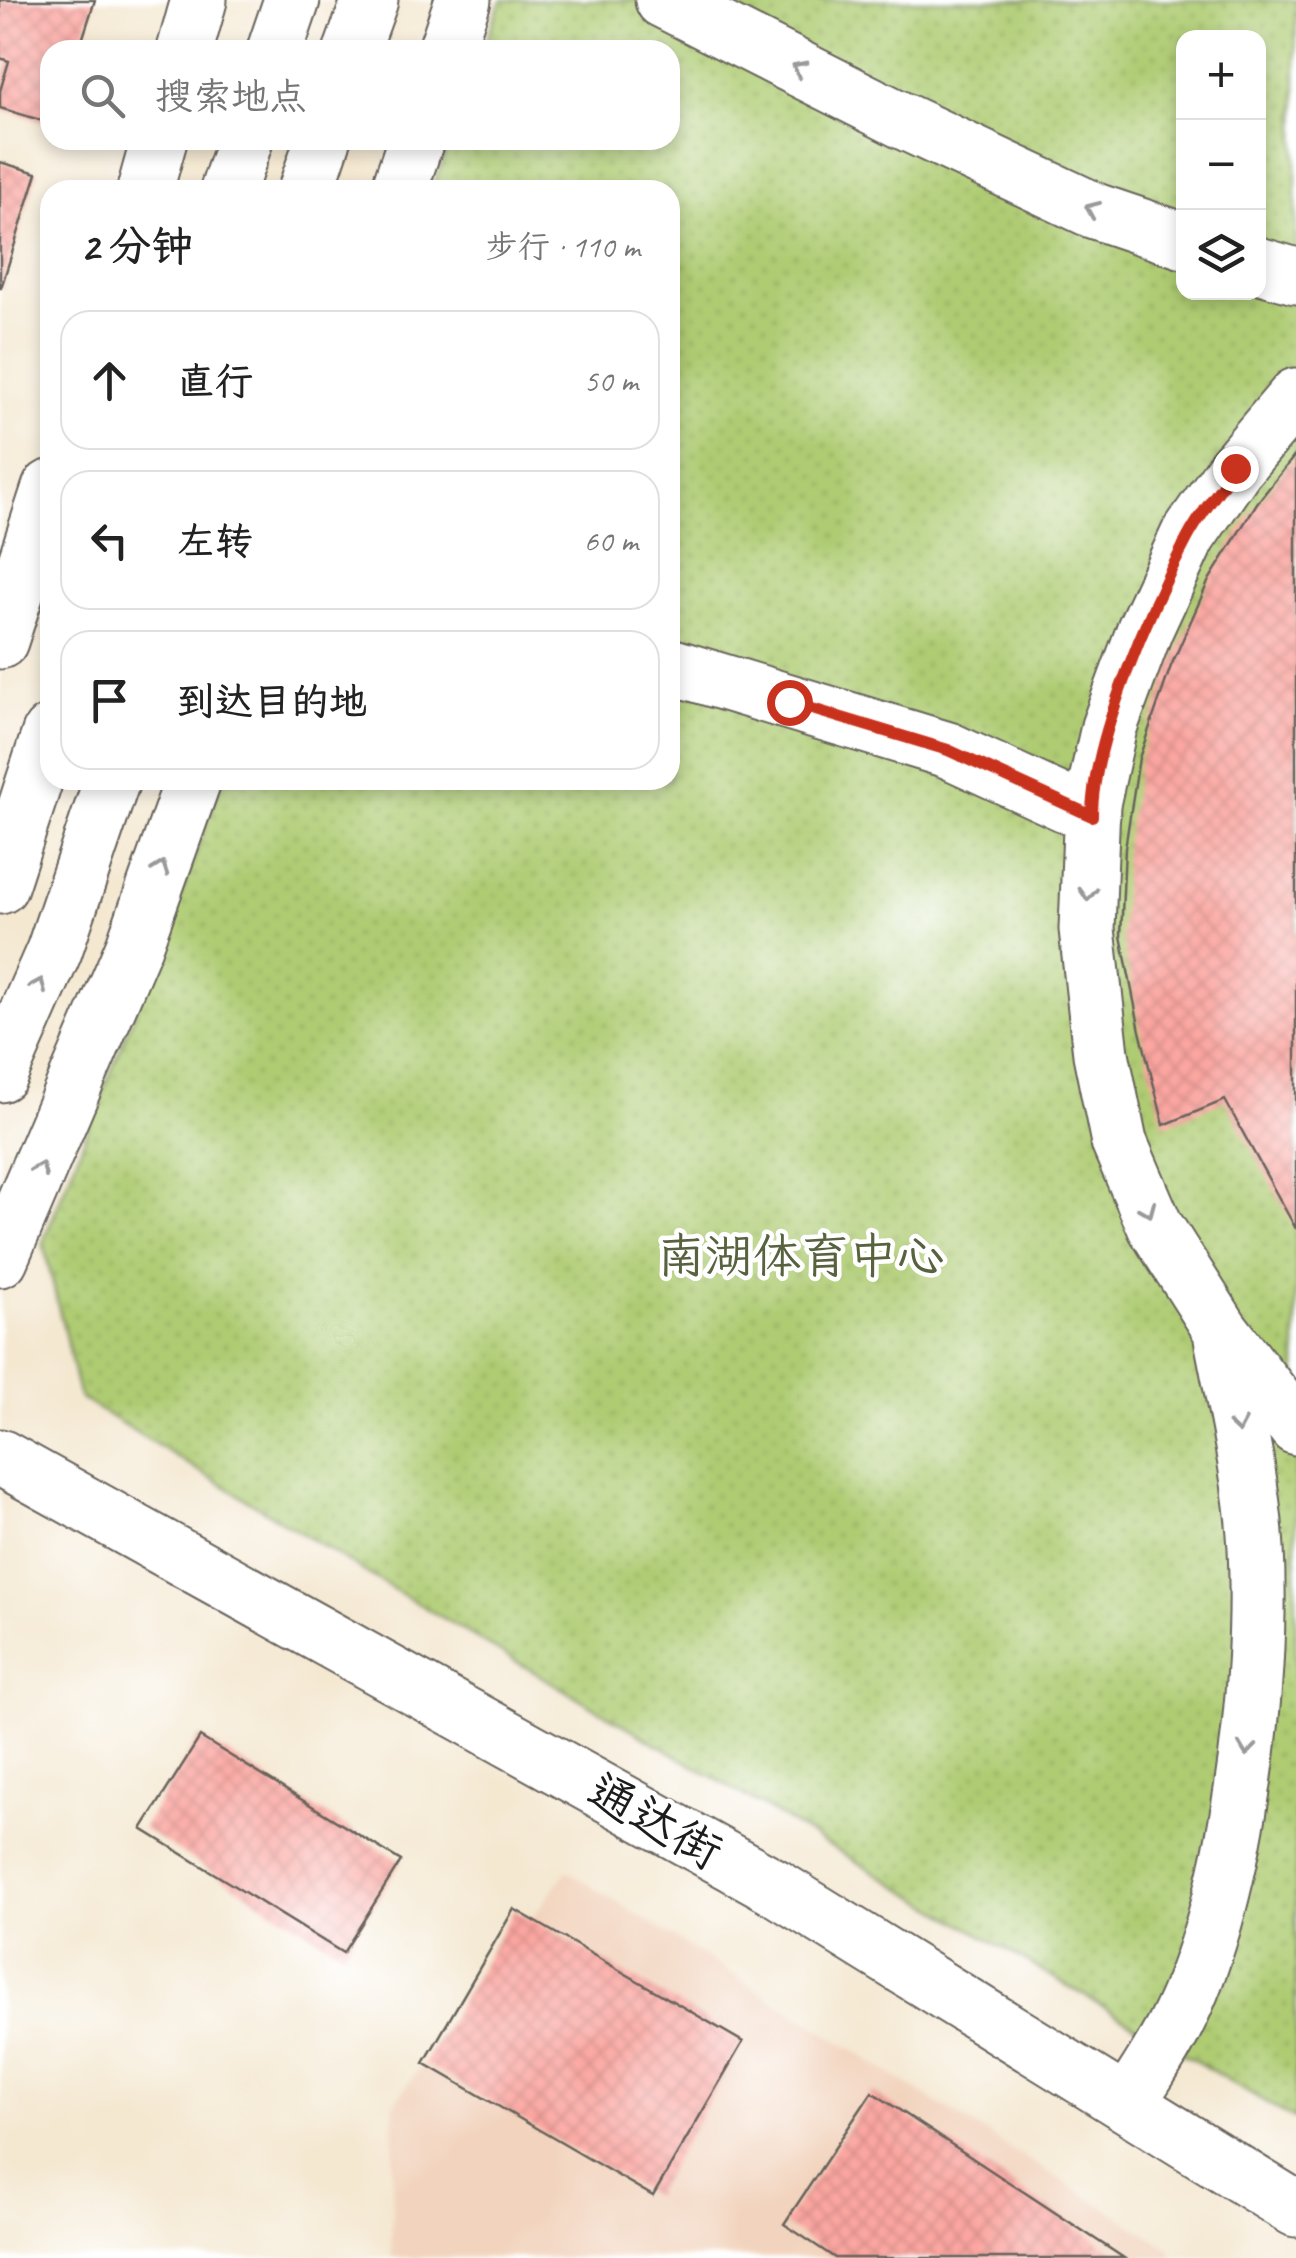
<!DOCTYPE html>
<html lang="zh">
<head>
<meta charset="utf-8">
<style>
  :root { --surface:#fff; --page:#f6f6f6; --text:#222; --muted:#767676; --line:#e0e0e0 }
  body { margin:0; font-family:Caveat,"LXGW WenKai TC",sans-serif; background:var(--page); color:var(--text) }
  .controls { position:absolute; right:30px; top:30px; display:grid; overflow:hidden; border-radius:20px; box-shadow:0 5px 15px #0003 }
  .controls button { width:90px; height:90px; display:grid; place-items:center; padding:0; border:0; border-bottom:2px solid var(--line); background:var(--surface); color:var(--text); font:50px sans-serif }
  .stop { position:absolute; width:30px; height:30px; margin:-22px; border:8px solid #c8321e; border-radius:50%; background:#fff }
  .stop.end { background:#c8321e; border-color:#fff; box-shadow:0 2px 10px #0008 }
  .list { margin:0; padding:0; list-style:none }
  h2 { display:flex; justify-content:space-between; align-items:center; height:130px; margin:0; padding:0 40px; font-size:42px }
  h2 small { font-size:32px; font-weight:400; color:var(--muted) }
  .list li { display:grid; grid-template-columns:65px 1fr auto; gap:30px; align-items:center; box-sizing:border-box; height:140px; margin:0 20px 20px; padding:0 20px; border:2px solid var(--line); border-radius:30px }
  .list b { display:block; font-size:38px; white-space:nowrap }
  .list em { font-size:32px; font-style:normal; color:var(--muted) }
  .icon { flex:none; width:55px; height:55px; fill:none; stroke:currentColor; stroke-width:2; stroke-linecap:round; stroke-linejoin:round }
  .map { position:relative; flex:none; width:1296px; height:2258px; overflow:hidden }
  .search { position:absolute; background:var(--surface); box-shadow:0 5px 15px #0003; left:40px; top:40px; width:640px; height:110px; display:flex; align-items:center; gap:25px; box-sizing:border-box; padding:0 35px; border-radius:30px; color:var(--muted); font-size:38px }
  .panel { position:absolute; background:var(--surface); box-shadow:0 5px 15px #0003; left:40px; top:180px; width:640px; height:610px; border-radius:30px }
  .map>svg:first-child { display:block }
  .built { fill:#f2d4be }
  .green { fill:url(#green-dots); stroke:#667448; stroke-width:2.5; fill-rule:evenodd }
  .building { fill:url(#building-cross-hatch) }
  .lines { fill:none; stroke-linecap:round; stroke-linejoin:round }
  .minor-casing { stroke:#68635b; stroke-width:59 }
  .major-casing { stroke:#68635b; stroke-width:59 }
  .minor { stroke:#fff; stroke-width:55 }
  .major { stroke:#fff; stroke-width:55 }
  .oneway { stroke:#999 }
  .route { stroke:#c8321e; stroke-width:12 }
  .labels { text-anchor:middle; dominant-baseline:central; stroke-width:9; stroke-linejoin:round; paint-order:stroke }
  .park-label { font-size:48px; fill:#57623f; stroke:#fff }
  .street-label { font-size:48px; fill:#1c1c1c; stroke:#fff }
</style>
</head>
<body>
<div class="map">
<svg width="1296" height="2258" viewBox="0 0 1296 2258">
  <defs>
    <pattern id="green-dots" width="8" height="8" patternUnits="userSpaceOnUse" patternTransform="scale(2.5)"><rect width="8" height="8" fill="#afcc73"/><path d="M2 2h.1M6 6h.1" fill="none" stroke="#96af63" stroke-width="1.8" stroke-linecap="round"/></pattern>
    <pattern id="building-cross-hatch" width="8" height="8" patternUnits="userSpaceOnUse" patternTransform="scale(2.5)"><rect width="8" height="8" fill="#fba6a0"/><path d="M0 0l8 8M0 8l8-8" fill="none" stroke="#d78e89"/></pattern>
  </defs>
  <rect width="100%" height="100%" fill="#fff"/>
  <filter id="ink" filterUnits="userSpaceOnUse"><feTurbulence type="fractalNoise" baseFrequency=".01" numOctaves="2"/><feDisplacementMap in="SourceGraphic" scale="20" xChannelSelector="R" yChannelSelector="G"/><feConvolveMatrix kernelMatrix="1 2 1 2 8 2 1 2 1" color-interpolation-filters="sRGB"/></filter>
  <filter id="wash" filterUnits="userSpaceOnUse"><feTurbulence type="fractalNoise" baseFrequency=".0048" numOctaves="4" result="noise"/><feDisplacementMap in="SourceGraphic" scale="40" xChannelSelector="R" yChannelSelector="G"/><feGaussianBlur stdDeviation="2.25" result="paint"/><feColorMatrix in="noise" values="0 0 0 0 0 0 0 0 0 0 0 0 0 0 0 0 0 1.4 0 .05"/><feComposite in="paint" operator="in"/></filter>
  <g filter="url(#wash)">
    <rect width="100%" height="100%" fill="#f4e8d1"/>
    <!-- built -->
    <path class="built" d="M 567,1871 L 1171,2249 L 1172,2258 L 391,2258 L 394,2103 Z"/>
    <!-- green -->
    <path class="green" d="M 501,0 L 1296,0 L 1296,2120 L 388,1586 L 80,1398 L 43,1242 L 175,911 L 222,780 L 670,780 L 670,190 L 432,190 L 450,140 L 670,140 L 670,50 L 483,50 ZM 1184,38 L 1258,38 L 1258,292 L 1184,292 Z"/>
    <g id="blocks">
      <!-- building -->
      <path class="building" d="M 0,0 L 95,0 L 79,50 L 50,50 L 50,123 L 0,108 L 0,91 L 9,61 L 0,58 Z
        M 0,162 L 37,173 L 1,288 L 0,288 Z
        M 1296,454 L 1296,1229 L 1225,1100 L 1164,1125 L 1140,1031 L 1121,936 L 1125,848 L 1139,758 L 1171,666 L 1209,580 L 1257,503 Z
        M 200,1737 L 401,1861 L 343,1953 L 142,1829 Z
        M 514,1909 L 743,2042 L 653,2196 L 424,2063 Z
        M 872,2092 L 1124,2258 L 835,2258 L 784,2224 Z"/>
    </g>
  </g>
  <g filter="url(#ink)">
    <use href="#blocks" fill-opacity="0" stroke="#68635b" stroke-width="2.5"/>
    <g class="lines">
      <!-- minor casing -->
      <g class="minor-casing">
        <path id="minor" d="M 663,0 L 903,121 L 1095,211 L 1184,241
          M 185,50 L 199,0
          M 446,50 L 463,0
          M 145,190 L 159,140
          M 399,190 L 416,140
          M 1258,265 L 1296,276
          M 1296,396 L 1235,468 L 1188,536 L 1145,629 L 1109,727 L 1092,804 L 1087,929 L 1101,1054 L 1119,1142 L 1155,1226 L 1221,1330 L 1296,1427
          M 0,641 L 50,488
          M 670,666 L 948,750 L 1092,816
          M 0,1259 L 134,946 L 193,780
          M 0,1457 L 775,1887 L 1296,2209
          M 1128,2103 C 1144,2077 1162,2051 1175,2025 C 1238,1900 1263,1687 1256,1548 C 1252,1478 1235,1407 1222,1338"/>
      </g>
      <!-- major casing -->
      <g class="major-casing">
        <path id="major" d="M 275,50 L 292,0
          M 352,50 L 370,0
          M 228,190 L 245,140
          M 306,190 L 323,140
          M 0,886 L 50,733
          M 0,1074 L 54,951 L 112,780"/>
      </g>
      <!-- minor -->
      <use href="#minor" class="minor"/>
      <!-- major -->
      <use href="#major" class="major"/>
    </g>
    <!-- one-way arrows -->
    <defs><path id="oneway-chevron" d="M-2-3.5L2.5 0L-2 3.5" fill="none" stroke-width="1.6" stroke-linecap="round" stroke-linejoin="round" transform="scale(2.5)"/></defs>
    <g class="oneway">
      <use href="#oneway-chevron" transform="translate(799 68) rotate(-153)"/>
      <use href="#oneway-chevron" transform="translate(1092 209) rotate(-157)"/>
      <use href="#oneway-chevron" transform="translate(161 868) rotate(-70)"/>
      <use href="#oneway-chevron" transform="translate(1088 894) rotate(93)"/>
      <use href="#oneway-chevron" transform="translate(39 985) rotate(-66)"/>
      <use href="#oneway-chevron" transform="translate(40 1169) rotate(-67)"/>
      <use href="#oneway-chevron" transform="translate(1148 1210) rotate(67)"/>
      <use href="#oneway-chevron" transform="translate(1238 1426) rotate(80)"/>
      <use href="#oneway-chevron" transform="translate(1247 1749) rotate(97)"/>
    </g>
  </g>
  <g class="lines" filter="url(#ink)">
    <!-- route -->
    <path class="route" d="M 789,702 L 948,750 L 1092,816 C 1092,740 1151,606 1187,539 C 1200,514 1219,491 1235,468"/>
  </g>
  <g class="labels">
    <!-- park labels -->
    <g class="park-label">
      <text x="801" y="1256">南湖体育中心</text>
    </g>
    <!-- street labels -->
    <g class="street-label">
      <text transform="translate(655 1821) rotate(29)">通达街</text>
    </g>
  </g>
</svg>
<div class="controls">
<button>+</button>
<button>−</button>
<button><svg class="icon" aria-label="layers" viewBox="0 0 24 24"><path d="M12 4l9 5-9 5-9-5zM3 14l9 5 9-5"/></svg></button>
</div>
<div class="stop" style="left:789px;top:702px"></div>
<div class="stop end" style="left:1235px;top:468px"></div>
<div class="search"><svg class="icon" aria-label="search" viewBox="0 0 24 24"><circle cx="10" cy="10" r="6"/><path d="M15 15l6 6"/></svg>搜索地点</div>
<section class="panel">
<h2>2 分钟<small>步行 · 110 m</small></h2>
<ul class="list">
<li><svg class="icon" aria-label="ahead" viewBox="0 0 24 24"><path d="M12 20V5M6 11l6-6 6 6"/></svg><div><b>直行</b></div><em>50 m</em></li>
<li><svg class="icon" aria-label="left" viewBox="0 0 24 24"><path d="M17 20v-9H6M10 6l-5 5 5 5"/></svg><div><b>左转</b></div><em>60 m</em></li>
<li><svg class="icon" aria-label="arrive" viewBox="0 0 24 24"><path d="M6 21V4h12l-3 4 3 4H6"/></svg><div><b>到达目的地</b></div></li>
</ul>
</section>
</div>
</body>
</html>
